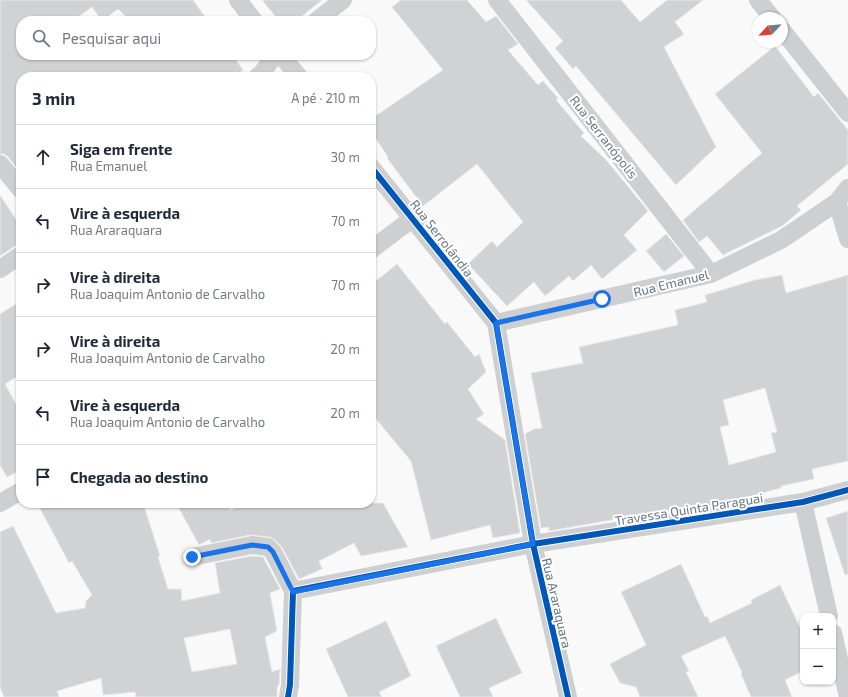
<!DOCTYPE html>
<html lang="pt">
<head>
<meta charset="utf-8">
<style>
  :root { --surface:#fff; --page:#f6f6f7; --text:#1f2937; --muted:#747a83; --line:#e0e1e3 }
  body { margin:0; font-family:"Exo 2",sans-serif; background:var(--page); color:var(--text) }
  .controls { position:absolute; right:12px; bottom:12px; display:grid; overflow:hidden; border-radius:8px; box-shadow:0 1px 3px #0004 }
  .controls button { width:36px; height:36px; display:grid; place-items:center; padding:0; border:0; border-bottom:1px solid var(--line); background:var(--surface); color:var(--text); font:20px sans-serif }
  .compass { position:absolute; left:752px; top:12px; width:36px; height:36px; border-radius:50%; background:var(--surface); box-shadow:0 1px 3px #0004; rotate:244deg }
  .stop { position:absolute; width:12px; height:12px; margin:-9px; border:3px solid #1a73e8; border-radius:50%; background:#fff }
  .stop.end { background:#1a73e8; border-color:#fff; box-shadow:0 1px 4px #0008 }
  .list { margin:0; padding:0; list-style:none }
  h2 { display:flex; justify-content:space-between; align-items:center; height:52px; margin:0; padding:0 16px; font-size:17px }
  h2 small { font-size:13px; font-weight:400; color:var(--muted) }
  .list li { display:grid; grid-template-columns:26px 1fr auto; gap:12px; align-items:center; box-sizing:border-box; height:64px; padding:0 16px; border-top:1px solid var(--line) }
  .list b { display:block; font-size:15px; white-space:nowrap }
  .list p { margin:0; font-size:13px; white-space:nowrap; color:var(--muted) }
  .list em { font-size:13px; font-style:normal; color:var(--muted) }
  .icon { flex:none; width:22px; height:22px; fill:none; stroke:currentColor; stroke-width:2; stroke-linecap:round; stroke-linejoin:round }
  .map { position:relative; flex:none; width:848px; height:697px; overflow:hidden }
  .search { position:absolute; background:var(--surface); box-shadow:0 1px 3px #0004; left:16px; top:16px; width:360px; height:44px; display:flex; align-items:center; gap:10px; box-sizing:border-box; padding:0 14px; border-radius:16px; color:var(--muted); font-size:15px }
  .panel { position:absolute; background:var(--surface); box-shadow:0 1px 3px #0004; left:16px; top:72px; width:360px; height:436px; border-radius:16px }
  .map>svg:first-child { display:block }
  .building { fill:#d0d2d3; stroke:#e8e8e8; fill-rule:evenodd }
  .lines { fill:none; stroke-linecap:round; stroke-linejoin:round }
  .street { stroke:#cecfd0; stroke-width:18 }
  .cycleway-casing { stroke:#fff; stroke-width:8 }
  .cycleway { stroke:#0057b8; stroke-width:6 }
  .route { stroke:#1a73e8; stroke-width:5 }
  .labels { text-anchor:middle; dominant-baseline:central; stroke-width:4; stroke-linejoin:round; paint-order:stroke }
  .street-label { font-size:13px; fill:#657683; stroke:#fff }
</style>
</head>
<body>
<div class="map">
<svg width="848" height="697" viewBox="0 0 848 697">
  <rect width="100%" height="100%" fill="#f9f9f9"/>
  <!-- building -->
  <path class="building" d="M 0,0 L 193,0 L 208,21 L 130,21 L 118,9 L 102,21 L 92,7 L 73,21 L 21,21 L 21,55 L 233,55 L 243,70 L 234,77 L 21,77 L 21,163 L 16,167 L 8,157 L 4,154 L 0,154 Z
    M 262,0 L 322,0 L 296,21 L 279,21 Z
    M 401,0 L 467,0 L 486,22 L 496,16 L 518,44 L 508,50 L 538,85 L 543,81 L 558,98 L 556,100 L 584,133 L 581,136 L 607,161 L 648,211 L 624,235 L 637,250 L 602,279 L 591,265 L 573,281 L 569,276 L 545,296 L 534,282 L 507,306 L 468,264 L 492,241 L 497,247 L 523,222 L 477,164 L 423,206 L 387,158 L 388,157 L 371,131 L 371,119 L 443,70 L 392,7 Z
    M 526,0 L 621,0 L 640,22 L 667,0 L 703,0 L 675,22 L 684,34 L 664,47 L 716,147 L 676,185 L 576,66 L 573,69 L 555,48 L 563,41 Z
    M 775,46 L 814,97 L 818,93 L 848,130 L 848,164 L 797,206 L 801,210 L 782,226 L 723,255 L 707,236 L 699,242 L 683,220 L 762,153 L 715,94 Z
    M 0,195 L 21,227 L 21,245 L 15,246 L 0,256 Z
    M 666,234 L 684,256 L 664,272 L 646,251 Z
    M 397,264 L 445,324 L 447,322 L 475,357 L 479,354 L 486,372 L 468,389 L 484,414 L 476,419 L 505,440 L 520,533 L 493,538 L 490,525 L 431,540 L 411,461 L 371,413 L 371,285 Z
    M 782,275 L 786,293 L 848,275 L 848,461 L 812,469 L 814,479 L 781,486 L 781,488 L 718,505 L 669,512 L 668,510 L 549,531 L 549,527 L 541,528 L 525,434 L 534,429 L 542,428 L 531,373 L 583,363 L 579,347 L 678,325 L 675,310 L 707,302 L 705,295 L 755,280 ZM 765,388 L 777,432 L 771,433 L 776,452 L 729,465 L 720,427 L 729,425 L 723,400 Z
    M 21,301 L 21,374 L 5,384 L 21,413 L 21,470 L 7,477 L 0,465 L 0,314 Z
    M 37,503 L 143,503 L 160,556 L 158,557 L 168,589 L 181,589 L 182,601 L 220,593 L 215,563 L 252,556 L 263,557 L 280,589 L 270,593 L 277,631 L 265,637 L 272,672 L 280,669 L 279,685 L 277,687 L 277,697 L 136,697 L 135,692 L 103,695 L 101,678 L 57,691 L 59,697 L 4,697 L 0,687 L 0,532 L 13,526 L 56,613 L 85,608 L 86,601 L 92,595 L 72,561 L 69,563 ZM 230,629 L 237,664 L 192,672 L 184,638 Z
    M 176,503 L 227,503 L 231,510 L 243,503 L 383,503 L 408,547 L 361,556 L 354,543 L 319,561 L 322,569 L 299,579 L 282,547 L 275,540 L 270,537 L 250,535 L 211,543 L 210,539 L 199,545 Z
    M 848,511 L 848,574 L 845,575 L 826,518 Z
    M 681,564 L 705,617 L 707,616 L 710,623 L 752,603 L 751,600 L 780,585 L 803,634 L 803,671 L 785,680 L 792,697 L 751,697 L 741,674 L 742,672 L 725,636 L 681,656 L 689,671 L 686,672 L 698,697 L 640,697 L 636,687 L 620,683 L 610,664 L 646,645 L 621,592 Z
    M 496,618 L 522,673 L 489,688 L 493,697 L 460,697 L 436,646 Z
    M 386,621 L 411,676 L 379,692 L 382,697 L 348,697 L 326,649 Z"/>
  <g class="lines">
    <!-- street -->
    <path class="street" d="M 238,0 L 254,21
      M 497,0 L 711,274
      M 758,0 L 772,18
      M 316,21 L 343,0
      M 782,30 L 848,113
      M 281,55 L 299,77
      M 257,77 L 261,74 L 275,55
      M 0,164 L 21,190
      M 371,167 L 496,323 L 533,544 L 568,697
      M 837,202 L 848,239
      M 371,250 L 413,218
      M 0,269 L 21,255
      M 496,323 L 711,274 L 781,240 L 837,202 L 848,188
      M 803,502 L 829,616
      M 0,503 L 21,491
      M 192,557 L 252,545 L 268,547 L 273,552 L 293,591
      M 833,633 L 848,697
      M 288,697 L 290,685 L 293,591 L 533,544 L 803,502 L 848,490"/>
    <!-- cycleway casing -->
    <g class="cycleway-casing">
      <path id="cycleway" d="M 371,167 L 496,323 L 533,544 L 568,697
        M 288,697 L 290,685 L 293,591 L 533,544 L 803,502 L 848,490"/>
    </g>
    <!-- cycleway -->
    <use href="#cycleway" class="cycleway"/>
  </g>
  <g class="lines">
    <!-- route -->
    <path class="route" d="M 192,557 L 252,545 L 268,547 L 273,552 L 293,592 L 533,544 L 496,323 L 602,299"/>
  </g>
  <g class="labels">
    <!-- street labels -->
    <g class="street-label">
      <text transform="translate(604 137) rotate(52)">Rua Serranópolis</text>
      <text transform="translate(442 238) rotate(52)">Rua Serrolândia</text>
      <text transform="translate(671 283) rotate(-14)">Rua Emanuel</text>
      <text transform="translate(689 509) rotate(-9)">Travessa Quinta Paraguai</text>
      <text transform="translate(557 603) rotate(77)">Rua Araraquara</text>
    </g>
  </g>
</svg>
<div class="controls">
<button>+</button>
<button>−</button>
</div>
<svg class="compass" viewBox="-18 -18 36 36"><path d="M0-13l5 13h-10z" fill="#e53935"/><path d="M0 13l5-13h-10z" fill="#747a83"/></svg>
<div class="stop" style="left:602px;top:299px"></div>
<div class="stop end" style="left:192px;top:557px"></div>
<div class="search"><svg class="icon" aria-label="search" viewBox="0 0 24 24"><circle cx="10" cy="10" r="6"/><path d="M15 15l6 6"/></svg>Pesquisar aqui</div>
<section class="panel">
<h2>3 min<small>A pé · 210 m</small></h2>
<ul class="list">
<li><svg class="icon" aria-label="ahead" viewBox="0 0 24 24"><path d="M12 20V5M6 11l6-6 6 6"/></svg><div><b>Siga em frente</b><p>Rua Emanuel</p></div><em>30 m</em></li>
<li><svg class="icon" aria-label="left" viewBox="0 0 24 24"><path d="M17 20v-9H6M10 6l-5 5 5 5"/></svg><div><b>Vire à esquerda</b><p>Rua Araraquara</p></div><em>70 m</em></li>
<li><svg class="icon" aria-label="right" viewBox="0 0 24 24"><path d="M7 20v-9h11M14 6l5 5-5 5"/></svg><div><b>Vire à direita</b><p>Rua Joaquim Antonio de Carvalho</p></div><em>70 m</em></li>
<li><svg class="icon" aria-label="right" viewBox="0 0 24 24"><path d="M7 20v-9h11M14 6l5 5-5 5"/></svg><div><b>Vire à direita</b><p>Rua Joaquim Antonio de Carvalho</p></div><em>20 m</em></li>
<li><svg class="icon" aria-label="left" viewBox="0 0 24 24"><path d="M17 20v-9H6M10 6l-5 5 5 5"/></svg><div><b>Vire à esquerda</b><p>Rua Joaquim Antonio de Carvalho</p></div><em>20 m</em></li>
<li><svg class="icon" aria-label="arrive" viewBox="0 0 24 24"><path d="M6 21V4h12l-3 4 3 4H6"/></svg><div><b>Chegada ao destino</b></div></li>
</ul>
</section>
</div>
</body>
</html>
